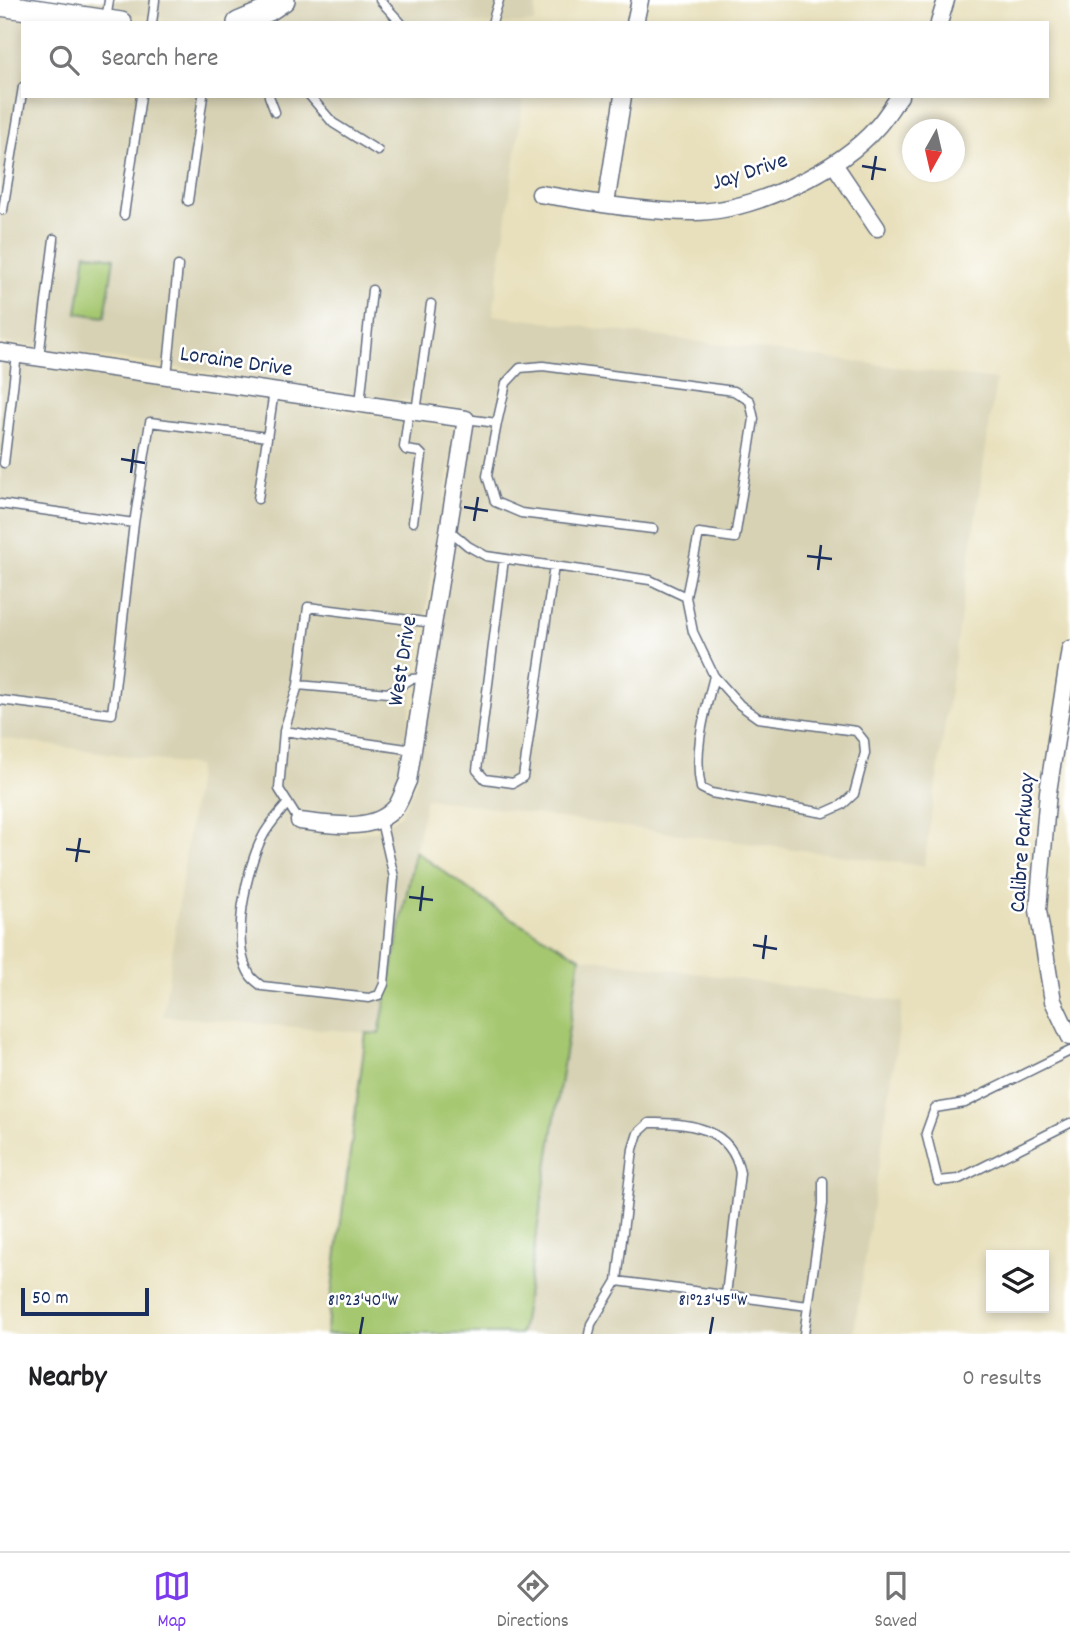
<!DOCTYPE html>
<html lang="en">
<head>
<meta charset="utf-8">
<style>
  :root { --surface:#fff; --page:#f6f6f6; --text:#202124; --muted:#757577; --line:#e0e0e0; --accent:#7c3aed }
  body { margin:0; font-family:Dekko,sans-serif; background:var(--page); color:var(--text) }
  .controls { position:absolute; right:21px; bottom:21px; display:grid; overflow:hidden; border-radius:0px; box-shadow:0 4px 10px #0003 }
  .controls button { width:63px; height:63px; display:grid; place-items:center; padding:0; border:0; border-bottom:2px solid var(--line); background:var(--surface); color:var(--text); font:35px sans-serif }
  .compass { position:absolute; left:902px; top:119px; width:63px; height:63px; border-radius:50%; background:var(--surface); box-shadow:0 4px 10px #0003; rotate:188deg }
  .scale { position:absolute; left:21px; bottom:18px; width:128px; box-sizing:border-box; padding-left:7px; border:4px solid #1b2f5e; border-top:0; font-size:19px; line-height:24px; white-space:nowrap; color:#1b2f5e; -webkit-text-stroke:5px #fff; paint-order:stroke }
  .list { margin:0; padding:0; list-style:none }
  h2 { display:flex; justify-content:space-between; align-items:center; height:91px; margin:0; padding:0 28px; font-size:30px }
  h2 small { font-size:23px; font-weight:400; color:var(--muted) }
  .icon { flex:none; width:38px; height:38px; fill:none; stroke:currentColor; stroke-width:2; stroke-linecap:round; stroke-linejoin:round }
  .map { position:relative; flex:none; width:1070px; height:1334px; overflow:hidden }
  .search { position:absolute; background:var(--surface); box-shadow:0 4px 10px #0003; left:21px; right:21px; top:21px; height:77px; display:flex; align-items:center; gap:18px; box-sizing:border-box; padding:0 24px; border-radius:0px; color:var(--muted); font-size:26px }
  .sheet { height:217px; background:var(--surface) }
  nav { display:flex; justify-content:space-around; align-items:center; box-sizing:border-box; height:98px; border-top:2px solid var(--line); background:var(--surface); font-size:19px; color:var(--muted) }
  nav a { display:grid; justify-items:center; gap:4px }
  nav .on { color:var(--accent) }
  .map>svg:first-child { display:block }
  .built { fill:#d7d2b4 }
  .grass { fill:#a5c770; stroke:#607b67; stroke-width:2 }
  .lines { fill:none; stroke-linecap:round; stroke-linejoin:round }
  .service-casing { stroke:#636d7f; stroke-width:11 }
  .minor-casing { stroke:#636d7f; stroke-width:19 }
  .tertiary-casing { stroke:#636d7f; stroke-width:24 }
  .service { stroke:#fff; stroke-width:8 }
  .minor { stroke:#fff; stroke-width:16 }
  .tertiary { stroke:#fff; stroke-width:21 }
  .ticks { fill:none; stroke:#1b2f5e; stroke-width:2.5 }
  .labels { text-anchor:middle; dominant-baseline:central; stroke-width:5; stroke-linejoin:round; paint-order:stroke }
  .street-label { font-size:23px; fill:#1b2f5e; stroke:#fff }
  .ticks-label { font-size:18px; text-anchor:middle; fill:#1b2f5e; stroke:#fff; stroke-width:5; stroke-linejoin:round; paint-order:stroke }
</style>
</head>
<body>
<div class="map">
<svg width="1070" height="1334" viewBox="0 0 1070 1334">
  <rect width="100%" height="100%" fill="#fff"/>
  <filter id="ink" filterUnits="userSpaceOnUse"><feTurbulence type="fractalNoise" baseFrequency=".0143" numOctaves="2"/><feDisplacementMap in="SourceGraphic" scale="14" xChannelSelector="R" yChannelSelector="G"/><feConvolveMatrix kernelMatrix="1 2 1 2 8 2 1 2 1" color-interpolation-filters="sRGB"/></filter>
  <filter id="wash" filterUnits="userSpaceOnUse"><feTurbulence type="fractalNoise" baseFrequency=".00686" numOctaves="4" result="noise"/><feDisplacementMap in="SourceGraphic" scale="28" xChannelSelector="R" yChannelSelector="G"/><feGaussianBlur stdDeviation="1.57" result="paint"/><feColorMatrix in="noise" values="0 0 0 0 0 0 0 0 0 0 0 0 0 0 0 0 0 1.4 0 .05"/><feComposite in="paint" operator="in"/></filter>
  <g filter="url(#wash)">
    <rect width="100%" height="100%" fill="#e8e0bc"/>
    <!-- built -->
    <path class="built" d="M 35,0 L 267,0 L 238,13 L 197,20 L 153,17 Z
      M 300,0 L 537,0 L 534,23 L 264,23 Z
      M 0,15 L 53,23 L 23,23 L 23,96 L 524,96 L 493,315 L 996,380 L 924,866 L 601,824 L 426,798 L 379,1034 L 163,1016 L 198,766 L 0,738 L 0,362 L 456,428 L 399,778 L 389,800 L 370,812 L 346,816 L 291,810 L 289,830 L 344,836 L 377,830 L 400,815 L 415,785 L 477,411 L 0,342 Z
      M 580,957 L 903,1002 L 854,1334 L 521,1334 Z"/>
    <!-- grass -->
    <path class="grass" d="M 86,253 L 114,258 L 105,317 L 77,313 Z
      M 415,851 L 502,913 L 580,957 L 521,1334 L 326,1334 L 366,1033 L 379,1034 Z"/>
  </g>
  <g filter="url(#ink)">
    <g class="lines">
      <!-- service casing -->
      <g class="service-casing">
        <path id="service" d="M 380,0 L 401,23
          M 106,21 L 109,0
          M 152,23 L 155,0
          M 492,23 L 499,0
          M 269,96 L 275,112
          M 310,96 L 333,123 L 378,151
          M 188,201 L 203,96
          M 3,210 L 23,87
          M 124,215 L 141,96
          M 39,357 L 54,239
          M 167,376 L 178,266
          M 360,404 L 372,290
          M 409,411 L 404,447 L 406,450 L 419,452 L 422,455 L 413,522
          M 416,412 L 431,304
          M 497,423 L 487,476 L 495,502 L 521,513 L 653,529
          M 4,463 L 17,354
          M 258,499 L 274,391
          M 0,504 L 134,523
          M 448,529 L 468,546 L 486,556 L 650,580 L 686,597 L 699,533 L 735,538 L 754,419 L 750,401 L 734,391 L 543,366 L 520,368 L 506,383 L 497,423 L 466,419
          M 504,559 L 477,770 L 485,779 L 513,783 L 523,777 L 554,566
          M 686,597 L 693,632 L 714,676 L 740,705 L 758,718 L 856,731 L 864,741 L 865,753 L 854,794 L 842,805 L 824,813 L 711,793 L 701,788 C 693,750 705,713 714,676
          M 424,678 L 411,679 L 388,693 L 298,685 L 308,607 L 433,623
          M 298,685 L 284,731 L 413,750
          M 0,700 L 112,714 L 134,523 L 150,422 L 267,437
          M 284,731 L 279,789 L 299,821
          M 288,803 C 279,814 268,825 262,838 C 246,869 230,944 250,975 C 252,979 258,983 262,986 L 369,998 L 379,995 L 384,984 L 394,877 L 380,817
          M 1070,1051 L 965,1103 L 935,1108 L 926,1133 L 938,1181 L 959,1179 L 1070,1123
          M 726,1295 L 740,1173 C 732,1127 688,1122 649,1123 L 638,1133 L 633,1149 L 617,1281 L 808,1306
          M 589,1334 L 591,1324 L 617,1281
          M 804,1334 L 823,1204 L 823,1181"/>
      </g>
      <!-- minor casing -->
      <g class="minor-casing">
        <path id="minor" d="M 635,23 L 640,0
          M 939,23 L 946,0
          M 834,164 L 877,228
          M 540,194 C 591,202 642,212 693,212 C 752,212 839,171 878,126 C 886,117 892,106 900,96
          M 606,204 L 623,96
          M 0,352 L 466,419 L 408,781 C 404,789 401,800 396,807 C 373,834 329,824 299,821
          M 1070,649 L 1048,792 L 1038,910 L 1053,1001 L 1070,1037"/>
      </g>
      <!-- tertiary casing -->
      <g class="tertiary-casing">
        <path id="tertiary" d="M 0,5 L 121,23
          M 238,23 L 269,10 L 284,0"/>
      </g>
      <!-- service -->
      <use href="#service" class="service"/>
      <!-- minor -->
      <use href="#minor" class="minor"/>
      <!-- tertiary -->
      <use href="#tertiary" class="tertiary"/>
    </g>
  </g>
  <!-- ticks -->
  <path class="ticks" d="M 862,166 L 886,170M 872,180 L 876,156M 121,459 L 145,463M 131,473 L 134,449M 464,507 L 488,511M 474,521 L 478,497M 807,556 L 832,559M 818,570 L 821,545M 66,849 L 90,852M 76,862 L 80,838M 409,897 L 433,900M 420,911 L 423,886M 753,945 L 777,949M 763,959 L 766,935M 360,1334 L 363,1317M 710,1334 L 713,1317"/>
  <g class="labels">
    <!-- street labels -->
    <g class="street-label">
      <text transform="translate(750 173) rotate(-18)">Jay Drive</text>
      <text transform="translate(236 363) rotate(8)">Loraine Drive</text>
      <text transform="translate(404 661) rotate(-81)">West Drive</text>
      <text transform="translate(1024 843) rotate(-86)">Calibre Parkway</text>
    </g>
  </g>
  <g class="ticks-label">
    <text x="363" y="1305">81°23'40"W</text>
    <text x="713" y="1305">81°23'45"W</text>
  </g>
</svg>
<div class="controls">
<button><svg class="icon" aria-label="layers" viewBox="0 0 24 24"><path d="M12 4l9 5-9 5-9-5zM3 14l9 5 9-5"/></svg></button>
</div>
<svg class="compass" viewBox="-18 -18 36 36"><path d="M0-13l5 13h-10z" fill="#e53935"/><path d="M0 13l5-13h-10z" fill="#757577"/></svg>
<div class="scale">50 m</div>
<div class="search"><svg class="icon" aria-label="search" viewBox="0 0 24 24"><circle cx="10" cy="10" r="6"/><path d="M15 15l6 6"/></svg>Search here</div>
</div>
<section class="sheet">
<h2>Nearby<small>0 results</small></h2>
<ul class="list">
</ul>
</section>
<nav>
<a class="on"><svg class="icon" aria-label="map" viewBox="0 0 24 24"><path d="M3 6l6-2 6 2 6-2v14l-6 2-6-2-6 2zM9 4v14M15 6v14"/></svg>Map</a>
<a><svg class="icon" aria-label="directions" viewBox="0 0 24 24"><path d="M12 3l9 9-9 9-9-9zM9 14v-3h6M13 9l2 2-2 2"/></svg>Directions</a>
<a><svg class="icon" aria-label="saved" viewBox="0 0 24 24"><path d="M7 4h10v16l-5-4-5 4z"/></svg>Saved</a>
</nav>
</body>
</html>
